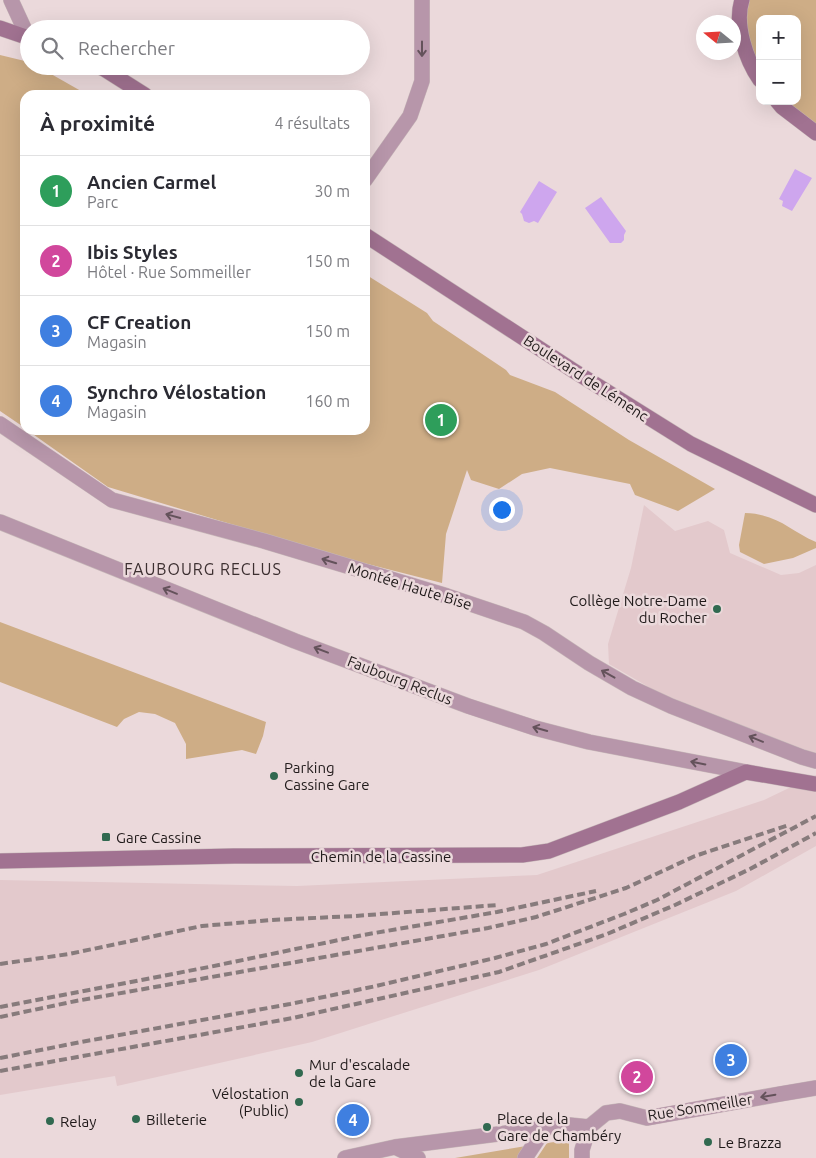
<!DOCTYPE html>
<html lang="fr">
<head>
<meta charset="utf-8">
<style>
  :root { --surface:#fff; --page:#f7f7f7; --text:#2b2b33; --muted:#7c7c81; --line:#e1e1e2; --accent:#316950 }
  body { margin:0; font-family:Ubuntu,sans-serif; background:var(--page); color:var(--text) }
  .controls { position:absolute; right:15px; top:15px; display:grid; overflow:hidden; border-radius:10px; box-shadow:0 5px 20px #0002 }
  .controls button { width:45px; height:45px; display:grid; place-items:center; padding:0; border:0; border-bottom:1px solid var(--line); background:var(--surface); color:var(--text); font:25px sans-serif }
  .compass { position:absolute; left:696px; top:15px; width:45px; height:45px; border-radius:50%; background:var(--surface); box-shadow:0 5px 20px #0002; rotate:288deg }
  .you { position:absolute; left:501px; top:509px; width:18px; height:18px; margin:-12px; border:4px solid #fff; border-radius:50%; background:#1a73e8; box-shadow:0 0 0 8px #1a73e833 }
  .badge { display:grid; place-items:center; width:32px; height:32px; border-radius:50%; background:var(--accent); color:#fff; font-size:16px; font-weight:700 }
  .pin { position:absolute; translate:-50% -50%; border:2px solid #fff; box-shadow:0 1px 5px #0006 }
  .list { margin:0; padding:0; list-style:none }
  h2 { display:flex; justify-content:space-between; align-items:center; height:65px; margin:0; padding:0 20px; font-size:21px }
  h2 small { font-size:16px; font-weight:400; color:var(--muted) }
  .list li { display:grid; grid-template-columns:32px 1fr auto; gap:15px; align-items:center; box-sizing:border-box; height:70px; padding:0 20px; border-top:1px solid var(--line) }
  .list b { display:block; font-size:19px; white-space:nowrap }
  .list p { margin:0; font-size:16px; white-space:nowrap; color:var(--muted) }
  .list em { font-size:16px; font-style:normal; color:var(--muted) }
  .icon { flex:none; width:28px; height:28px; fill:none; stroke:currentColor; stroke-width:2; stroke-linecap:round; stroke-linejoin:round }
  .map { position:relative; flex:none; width:816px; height:1158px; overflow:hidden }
  .search { position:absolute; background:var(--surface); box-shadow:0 5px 20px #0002; left:20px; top:20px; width:350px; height:55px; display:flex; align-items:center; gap:12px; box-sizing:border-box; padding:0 18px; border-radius:28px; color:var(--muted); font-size:19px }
  .panel { position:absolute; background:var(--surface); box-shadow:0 5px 20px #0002; left:20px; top:90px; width:350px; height:345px; border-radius:15px }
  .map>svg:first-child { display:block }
  .built { fill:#e3c9cc }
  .green { fill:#cead86 }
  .water { fill:#cea6ee }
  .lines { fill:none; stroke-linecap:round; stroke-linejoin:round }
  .pedestrian-casing { stroke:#c6b7b8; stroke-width:16 }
  .minor-casing { stroke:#c6b7b8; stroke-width:16 }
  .tertiary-casing { stroke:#c6b7b8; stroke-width:16 }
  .secondary-casing { stroke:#c6b7b8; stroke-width:16 }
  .pedestrian { stroke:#b796aa; stroke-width:15 }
  .minor { stroke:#b796aa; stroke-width:15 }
  .tertiary { stroke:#b796aa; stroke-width:15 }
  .secondary { stroke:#a17291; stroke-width:15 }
  .rail { stroke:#877b7c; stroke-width:4; stroke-dasharray:8 4; stroke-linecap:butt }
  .oneway { stroke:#64525b }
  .poi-dot { fill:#316950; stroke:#ebd9db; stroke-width:2 }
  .labels { text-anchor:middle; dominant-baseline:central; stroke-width:5; stroke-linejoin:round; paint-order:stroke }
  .street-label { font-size:15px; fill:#201a1a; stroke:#ebd9db }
  .poi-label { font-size:15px; fill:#201a1a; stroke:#ebd9db; text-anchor:start }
  .neighbourhood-label { font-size:16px; letter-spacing:1px; fill:#3c2f30; stroke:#ebd9db }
</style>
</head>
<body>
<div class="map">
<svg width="816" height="1158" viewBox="0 0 816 1158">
  <rect width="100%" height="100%" fill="#ebd9db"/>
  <!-- built -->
  <path class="built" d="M 644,505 L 675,531 L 708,521 L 724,530 L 730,553 L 781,575 L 799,573 L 816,565 L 816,754 L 659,693 L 609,664 L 608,644 L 631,568 Z
    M 816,775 L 816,846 L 736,891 L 539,970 L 312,1042 L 117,1086 L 115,1076 L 0,1095 L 0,880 L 297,886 L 537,875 L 764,800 Z"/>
  <!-- green -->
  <path class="green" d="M 742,0 L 816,0 L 816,133 L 777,101 L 797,101 L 797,19 L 760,19 L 760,80 L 753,70 Z
    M 0,55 L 29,62 L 29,66 L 37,66 L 88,95 L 25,95 L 25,428 L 0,411 Z
    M 365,274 L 427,313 L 433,321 L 506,370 L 510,375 L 555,392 L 629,440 L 715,489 L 678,511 L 635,495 L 630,484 L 550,468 L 522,474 L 499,489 L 471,480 L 467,470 L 446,534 L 442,583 L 340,557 L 108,487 L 27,430 L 365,430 Z
    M 745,513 C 778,514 789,530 816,542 L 816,548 L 793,558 L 764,564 L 740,552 L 739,545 Z
    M 0,622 L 266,722 L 263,736 L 256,754 L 242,750 L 186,759 L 186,744 L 175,723 L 155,714 L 139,712 L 124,719 L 117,727 L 0,682 Z
    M 569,1140 L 569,1158 L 537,1158 L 547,1143 Z
    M 526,1146 L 517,1158 L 455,1158 Z"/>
  <!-- water -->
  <path class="water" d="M 795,169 L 812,178 L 792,211 L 782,206 L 783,201 L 779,199 Z
    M 539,181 L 557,192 L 538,223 L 534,221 L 529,223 L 524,221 L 522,214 L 520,212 Z
    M 601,197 L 626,231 L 624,235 L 624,240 L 621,243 L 610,243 L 585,208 Z"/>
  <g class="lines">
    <!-- pedestrian casing -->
    <g class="pedestrian-casing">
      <path id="pedestrian" d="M 395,1147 L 418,1158
        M 345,1158 L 395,1147 L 569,1125 L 589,1127
        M 525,1158 L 545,1128"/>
    </g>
    <!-- minor casing -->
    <g class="minor-casing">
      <path id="minor" d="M 11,0 L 28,37
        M 365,180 L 410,116 L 422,81 L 422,0
        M 0,424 L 112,500 L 264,541 L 447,596 L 524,622 L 544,633 L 589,663 L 632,688 L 671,706 L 802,757 L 816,761
        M 582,1158 L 582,1150 L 589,1127 L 606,1113 L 620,1111 L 647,1118 L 780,1094 L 816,1088"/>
    </g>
    <!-- tertiary casing -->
    <g class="tertiary-casing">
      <path id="tertiary" d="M 0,522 L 295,641 L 468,706 L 535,728 L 589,742 L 746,772"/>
    </g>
    <!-- secondary casing -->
    <g class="secondary-casing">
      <path id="secondary" d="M 742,0 C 734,24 746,60 760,80
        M 0,28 L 29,38
        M 98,66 L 104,69 L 145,95
        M 777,101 L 782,107 L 816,133
        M 365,235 L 574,371 L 691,444 L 816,505
        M 0,861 L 234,856 L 522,855 L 549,851 L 679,802 L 746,772 L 816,784"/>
    </g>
    <!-- pedestrian -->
    <use href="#pedestrian" class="pedestrian"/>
    <!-- minor -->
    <use href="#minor" class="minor"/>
    <!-- tertiary -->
    <use href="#tertiary" class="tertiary"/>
    <!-- secondary -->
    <use href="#secondary" class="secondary"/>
    <!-- rail -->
    <path class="rail" d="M 0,964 L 69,954 L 202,926 L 272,920 L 355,916 L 498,905
      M 0,1007 L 209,967 L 363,935 L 497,912 L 596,891
      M 0,1017 L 76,1001 L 488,928 L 536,917 L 626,888 L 695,856 L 789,825
      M 0,1058 L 81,1042 L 290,1004 L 376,986 L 495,958 L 546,944 L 624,914 L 657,900 L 816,816
      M 0,1071 L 293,1018 L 499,972 L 607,934 L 675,905 L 750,869 L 816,833"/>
  </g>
  <!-- one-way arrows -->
  <defs><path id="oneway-shaft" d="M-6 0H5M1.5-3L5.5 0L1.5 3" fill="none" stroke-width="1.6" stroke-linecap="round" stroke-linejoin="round" transform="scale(1.25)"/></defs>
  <g class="oneway">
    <use href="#oneway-shaft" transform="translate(422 49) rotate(90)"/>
    <use href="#oneway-shaft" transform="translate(173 516) rotate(-165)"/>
    <use href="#oneway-shaft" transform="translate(329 561) rotate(-163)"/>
    <use href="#oneway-shaft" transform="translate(170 591) rotate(-158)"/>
    <use href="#oneway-shaft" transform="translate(321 650) rotate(-159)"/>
    <use href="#oneway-shaft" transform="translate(608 674) rotate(-151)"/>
    <use href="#oneway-shaft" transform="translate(540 729) rotate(-164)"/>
    <use href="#oneway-shaft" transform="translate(756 739) rotate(-158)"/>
    <use href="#oneway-shaft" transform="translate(698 763) rotate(-169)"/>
    <use href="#oneway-shaft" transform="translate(768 1096) rotate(170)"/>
  </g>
  <!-- markers -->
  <g class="poi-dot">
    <circle cx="717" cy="609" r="5"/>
    <circle cx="274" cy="776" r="5"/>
    <rect x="101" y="832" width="10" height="10" rx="2.5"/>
    <circle cx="299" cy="1073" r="5"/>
    <circle cx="299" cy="1102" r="5"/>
    <circle cx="136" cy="1119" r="5"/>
    <circle cx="50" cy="1121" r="5"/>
    <circle cx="487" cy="1127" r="5"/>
    <circle cx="708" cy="1142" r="5"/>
  </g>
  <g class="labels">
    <!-- street labels -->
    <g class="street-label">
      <text transform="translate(586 378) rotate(33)">Boulevard de Lémenc</text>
      <text transform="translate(410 586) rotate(17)">Montée Haute Bise</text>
      <text transform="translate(400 680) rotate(21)">Faubourg Reclus</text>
      <text x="381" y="856">Chemin de la Cassine</text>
      <text transform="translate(700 1107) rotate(-9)">Rue Sommeiller</text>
    </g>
    <!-- poi labels -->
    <g class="poi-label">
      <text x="707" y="600" text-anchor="end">Collège Notre-Dame<tspan x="707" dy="17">du Rocher</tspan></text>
      <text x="284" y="767">Parking<tspan x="284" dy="17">Cassine Gare</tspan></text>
      <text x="116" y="837">Gare Cassine</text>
      <text x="309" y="1064">Mur d'escalade<tspan x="309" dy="17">de la Gare</tspan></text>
      <text x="289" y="1093" text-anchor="end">Vélostation<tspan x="289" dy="17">(Public)</tspan></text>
      <text x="497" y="1118">Place de la<tspan x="497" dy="17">Gare de Chambéry</tspan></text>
      <text x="146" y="1119">Billeterie</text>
      <text x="60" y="1121">Relay</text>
      <text x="718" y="1142">Le Brazza</text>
    </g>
    <!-- neighbourhood labels -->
    <g class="neighbourhood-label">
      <text x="203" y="569">FAUBOURG RECLUS</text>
    </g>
  </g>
</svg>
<div class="controls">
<button>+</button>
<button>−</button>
</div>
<svg class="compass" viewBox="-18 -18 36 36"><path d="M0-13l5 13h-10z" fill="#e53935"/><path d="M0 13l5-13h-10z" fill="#7c7c81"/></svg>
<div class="you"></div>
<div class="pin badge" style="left:441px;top:420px;background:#2e9e5b">1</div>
<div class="pin badge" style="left:637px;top:1077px;background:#d1479c">2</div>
<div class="pin badge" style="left:731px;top:1060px;background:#3f7fe0">3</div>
<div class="pin badge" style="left:353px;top:1120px;background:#3f7fe0">4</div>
<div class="search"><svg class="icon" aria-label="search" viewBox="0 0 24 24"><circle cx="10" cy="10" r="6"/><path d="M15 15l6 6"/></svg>Rechercher</div>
<section class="panel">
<h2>À proximité<small>4 résultats</small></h2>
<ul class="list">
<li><span class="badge" style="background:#2e9e5b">1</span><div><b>Ancien Carmel</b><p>Parc</p></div><em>30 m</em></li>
<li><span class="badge" style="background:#d1479c">2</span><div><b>Ibis Styles</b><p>Hôtel · Rue Sommeiller</p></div><em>150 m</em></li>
<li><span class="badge" style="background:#3f7fe0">3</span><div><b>CF Creation</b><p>Magasin</p></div><em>150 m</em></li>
<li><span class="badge" style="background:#3f7fe0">4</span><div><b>Synchro Vélostation</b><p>Magasin</p></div><em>160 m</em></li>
</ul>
</section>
</div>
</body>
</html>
